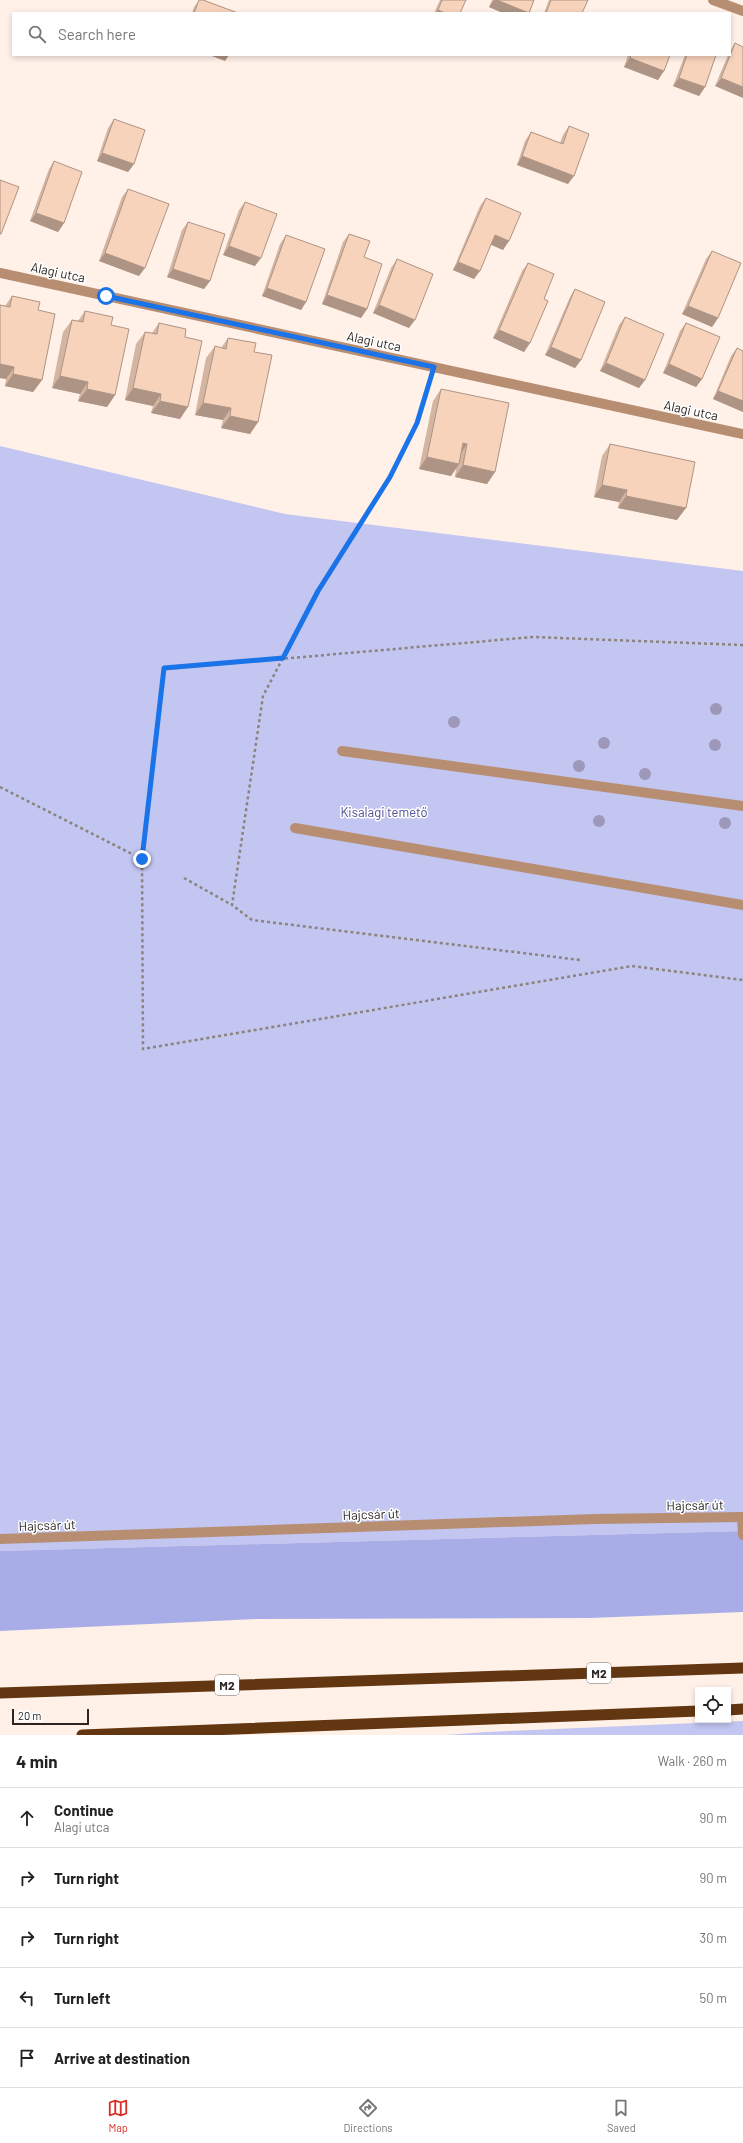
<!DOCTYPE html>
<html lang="en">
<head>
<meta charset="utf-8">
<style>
  :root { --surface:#fff; --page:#f6f6f6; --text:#222; --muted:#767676; --line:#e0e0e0; --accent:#d93025 }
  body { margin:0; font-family:Barlow,sans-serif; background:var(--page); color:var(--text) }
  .controls { position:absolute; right:12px; bottom:12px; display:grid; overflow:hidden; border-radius:0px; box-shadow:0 2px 6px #0003 }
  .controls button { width:36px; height:36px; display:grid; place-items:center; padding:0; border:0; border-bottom:1px solid var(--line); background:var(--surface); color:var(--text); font:20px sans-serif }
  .scale { position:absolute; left:12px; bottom:10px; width:77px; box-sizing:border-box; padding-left:4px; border:2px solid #2a2522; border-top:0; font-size:11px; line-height:14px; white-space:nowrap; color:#2a2522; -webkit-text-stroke:3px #fff; paint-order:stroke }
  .stop { position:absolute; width:12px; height:12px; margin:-9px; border:3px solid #1a73e8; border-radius:50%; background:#fff }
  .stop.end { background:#1a73e8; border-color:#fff; box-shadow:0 1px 4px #0008 }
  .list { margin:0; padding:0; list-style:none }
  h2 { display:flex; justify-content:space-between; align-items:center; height:52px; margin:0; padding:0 16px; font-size:17px }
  h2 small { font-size:13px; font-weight:400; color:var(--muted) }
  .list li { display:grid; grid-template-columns:26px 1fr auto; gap:12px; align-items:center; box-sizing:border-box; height:60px; padding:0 16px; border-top:1px solid var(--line) }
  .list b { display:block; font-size:15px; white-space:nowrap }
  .list p { margin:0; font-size:13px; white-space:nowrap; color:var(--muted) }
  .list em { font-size:13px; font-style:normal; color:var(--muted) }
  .icon { flex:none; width:22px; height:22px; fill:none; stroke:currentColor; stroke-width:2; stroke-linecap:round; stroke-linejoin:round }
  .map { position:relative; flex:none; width:743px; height:1735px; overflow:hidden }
  .search { position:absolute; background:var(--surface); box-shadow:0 2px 6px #0003; left:12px; right:12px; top:12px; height:44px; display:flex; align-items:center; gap:10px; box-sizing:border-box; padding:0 14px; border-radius:0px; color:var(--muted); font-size:15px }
  .sheet { height:352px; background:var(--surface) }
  nav { display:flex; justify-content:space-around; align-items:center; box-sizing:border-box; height:56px; border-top:1px solid var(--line); background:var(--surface); font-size:11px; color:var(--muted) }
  nav a { display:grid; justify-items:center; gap:2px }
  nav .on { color:var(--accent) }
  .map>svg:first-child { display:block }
  .green { fill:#c2c6f1 }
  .forest { fill:#a8ade8 }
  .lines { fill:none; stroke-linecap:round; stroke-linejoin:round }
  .path { stroke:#8c837d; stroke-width:2.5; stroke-dasharray:3 3; stroke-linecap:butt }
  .service { stroke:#b88e72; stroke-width:10 }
  .minor { stroke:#b88e72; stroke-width:10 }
  .trunk { stroke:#623611; stroke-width:11 }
  .tree { fill:#9d97ba }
  .wall { fill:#d4b5a2 }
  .shaded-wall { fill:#ad9484 }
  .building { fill:#f7d3bc; stroke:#ad9484 }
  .route { stroke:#1a73e8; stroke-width:5 }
  .labels { text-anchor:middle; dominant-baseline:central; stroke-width:3; stroke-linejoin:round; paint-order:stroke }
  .shield { fill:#fff; stroke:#6a6664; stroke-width:1 }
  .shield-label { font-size:12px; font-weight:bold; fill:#2a2522 }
  .street-label { font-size:13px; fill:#2a2522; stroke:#fff }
  .park-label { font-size:13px; fill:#4d4e95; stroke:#fff }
</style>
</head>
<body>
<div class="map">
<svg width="743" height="1735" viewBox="0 0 743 1735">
  <rect width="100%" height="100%" fill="#fff1e8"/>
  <!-- green -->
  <path class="green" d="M 0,446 L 285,514 L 743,571 L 743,1531 L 0,1551 Z
    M 743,1721 L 743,1735 L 446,1735 L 486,1732 Z"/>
  <!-- forest -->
  <path class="forest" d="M 743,1531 L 743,1612 L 590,1618 L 256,1619 L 0,1631 L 0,1551 Z"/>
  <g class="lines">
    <!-- path -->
    <path class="path" d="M 429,384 L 417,423 L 390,477 L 318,591 L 263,696 L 232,905 L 252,920 L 580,960
      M 743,645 L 533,637 L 164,669 L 142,859 L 143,1049 L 632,966 L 743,980
      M 0,787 L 142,859
      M 184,878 L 232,905"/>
    <!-- service -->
    <path class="service" d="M 342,751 L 743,806
      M 295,828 L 743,905
      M 742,1517 L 743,1535"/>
    <!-- minor -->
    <path class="minor" d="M 713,0 L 743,11
      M 0,273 L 743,434
      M 0,1539 L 595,1519 L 743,1517"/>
    <!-- trunk -->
    <path class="trunk" d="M 0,1693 L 743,1668
      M 728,1710 L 743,1709
      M 82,1735 L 698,1711"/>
  </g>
  <!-- trees -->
  <g class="tree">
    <circle cx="716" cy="709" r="6"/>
    <circle cx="454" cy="722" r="6"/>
    <circle cx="604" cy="743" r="6"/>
    <circle cx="715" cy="745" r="6"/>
    <circle cx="579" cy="766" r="6"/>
    <circle cx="645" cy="774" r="6"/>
    <circle cx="599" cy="821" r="6"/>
    <circle cx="725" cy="823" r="6"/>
  </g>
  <!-- wall -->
  <path class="wall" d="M 199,0 L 203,0 L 238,13 L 192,13 L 194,7 Z
    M 440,0 L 466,0 L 460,13 L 434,13 Z
    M 492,0 L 534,0 L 529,13 L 503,13 L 489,7 Z
    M 549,0 L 588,0 L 582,13 L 544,13 Z
    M 735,43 L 743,47 L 715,86 L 728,55 L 730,55 L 730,51 Z
    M 628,55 L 670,55 L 658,80 L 624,67 Z
    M 685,55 L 716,55 L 705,87 L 699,96 L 673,86 Z
    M 114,119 L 134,164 L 128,172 L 97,161 L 108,128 Z
    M 569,126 L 568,184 L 517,165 L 525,141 L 531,132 L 560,143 L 563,135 Z
    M 54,161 L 64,223 L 58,232 L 30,221 L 49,169 Z
    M 128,189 L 139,276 L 99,261 L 122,197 Z
    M 486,198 L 503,250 L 491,244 L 474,279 L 453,270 L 480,206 Z
    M 245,202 L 255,266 L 223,255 L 239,210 Z
    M 188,222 L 210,281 L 204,289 L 167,277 L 182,230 Z
    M 349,234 L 367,309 L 361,318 L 322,304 L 343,242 Z
    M 286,235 L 306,302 L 301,310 L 262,296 L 280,244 Z
    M 712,251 L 718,318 L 712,327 L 682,314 L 706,259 Z
    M 397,259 L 409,328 L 373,313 L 391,268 Z
    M 528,263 L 544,299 L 524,352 L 493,338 L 522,271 Z
    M 575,289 L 581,360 L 575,368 L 545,355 L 570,297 Z
    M 12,296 L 38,310 L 42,380 L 33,392 L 5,386 L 6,379 L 0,378 L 0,305 L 5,306 Z
    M 85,311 L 111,325 L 115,395 L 107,407 L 78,401 L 80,394 L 52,388 L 63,332 L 72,320 L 78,321 Z
    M 625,317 L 645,380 L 639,388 L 600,371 L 619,325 Z
    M 159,323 L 185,337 L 180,419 L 151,413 L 153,406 L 125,400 L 136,344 L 145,332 L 152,333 Z
    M 686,323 L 702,379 L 696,387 L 663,373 L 680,331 Z
    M 228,338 L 254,352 L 258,422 L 250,434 L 221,428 L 223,420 L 195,415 L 206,358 L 215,346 L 221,348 Z
    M 737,348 L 743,412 L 713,399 L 731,356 Z
    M 441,389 L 495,472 L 487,484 L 455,477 L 456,468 L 451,476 L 419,469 L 433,401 Z
    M 610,444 L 677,520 L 618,508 L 619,502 L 594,497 L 602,456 Z"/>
  <!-- shaded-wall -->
  <path class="shaded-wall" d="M 494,0 L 497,0 L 528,13 L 503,13 L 489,7 Z
    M 438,10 L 445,13 L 436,13 Z
    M 209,55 L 229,55 L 225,61 Z
    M 630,58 L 664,71 L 658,80 L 624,67 Z
    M 679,78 L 705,87 L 699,96 L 673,86 Z
    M 721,78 L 743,87 L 743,98 L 715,86 Z
    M 102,153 L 134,164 L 128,172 L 97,161 Z
    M 522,156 L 574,176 L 568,184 L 517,165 Z
    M 36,213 L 64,223 L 58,232 L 30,221 Z
    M 495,235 L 509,241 L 503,250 L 489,244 Z
    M 229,246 L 261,258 L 255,266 L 223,255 Z
    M 105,253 L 145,268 L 139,276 L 99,261 Z
    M 458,262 L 480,271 L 474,279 L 453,270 Z
    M 173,269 L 210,281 L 204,289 L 167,277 Z
    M 267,288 L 306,302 L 301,310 L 262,296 Z
    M 327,295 L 367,309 L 361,318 L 322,304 Z
    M 379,305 L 415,320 L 409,328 L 373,313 Z
    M 688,306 L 718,318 L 712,327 L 682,314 Z
    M 499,330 L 530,343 L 524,352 L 493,338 Z
    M 551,347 L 581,360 L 575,368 L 545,355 Z
    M 606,363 L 645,380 L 639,388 L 600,371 Z
    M 0,364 L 14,367 L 6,379 L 0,378 Z
    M 669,364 L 702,379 L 696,387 L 663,373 Z
    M 13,374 L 42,380 L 33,392 L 5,386 Z
    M 60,376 L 88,382 L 80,394 L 52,388 Z
    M 133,388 L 161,394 L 153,406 L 125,400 Z
    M 87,389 L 115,395 L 107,407 L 78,401 Z
    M 718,391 L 743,401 L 743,412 L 713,399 Z
    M 160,401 L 188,407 L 180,419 L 151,413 Z
    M 203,403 L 231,408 L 223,420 L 195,415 Z
    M 230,416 L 258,422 L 250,434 L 221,428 Z
    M 463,443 L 467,444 L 459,456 Z
    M 427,457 L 459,464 L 451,476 L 419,469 Z
    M 463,465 L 495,472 L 487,484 L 455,477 Z
    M 602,485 L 627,490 L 619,502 L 594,497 Z
    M 626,496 L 686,508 L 677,520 L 618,508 Z"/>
  <!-- building -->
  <path class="building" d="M 199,0 L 203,0 L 238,13 L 194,13 Z
    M 442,0 L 466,0 L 460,13 L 445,13 L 438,10 Z
    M 497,0 L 534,0 L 529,13 Z
    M 551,0 L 588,0 L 582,13 L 546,13 Z
    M 735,43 L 743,47 L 743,87 L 721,78 Z
    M 631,55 L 670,55 L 664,71 L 630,58 Z
    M 687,55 L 716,55 L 705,87 L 679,78 Z
    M 114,119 L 145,130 L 134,164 L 102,153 Z
    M 569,126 L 589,134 L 574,176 L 522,156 L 531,132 L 563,144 Z
    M 54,161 L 82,172 L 64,223 L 36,213 Z
    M 0,180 L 19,187 L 1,234 L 0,234 Z
    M 128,189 L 169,204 L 145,268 L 105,253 Z
    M 486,198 L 521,213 L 509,241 L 495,235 L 480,271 L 458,262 Z
    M 245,202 L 277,214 L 261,258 L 229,246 Z
    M 188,222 L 225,234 L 210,281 L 173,269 Z
    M 349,234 L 370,241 L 364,257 L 382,264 L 367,309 L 327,295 Z
    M 286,235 L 325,249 L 306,302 L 267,288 Z
    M 712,251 L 741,263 L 718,318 L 688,306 Z
    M 397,259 L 433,274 L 415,320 L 379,305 Z
    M 528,263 L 554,274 L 544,299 L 548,301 L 530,343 L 499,330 Z
    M 575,289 L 605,302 L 581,360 L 551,347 Z
    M 12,296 L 40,302 L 38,310 L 55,314 L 42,380 L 13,374 L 14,367 L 0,364 L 0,305 L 10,307 Z
    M 85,311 L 113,317 L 111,325 L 129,329 L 115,395 L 87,389 L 88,382 L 60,376 L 72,320 L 83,322 Z
    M 625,317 L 664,334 L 645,380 L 606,363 Z
    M 159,323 L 186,329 L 185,337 L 202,341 L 188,407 L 160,401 L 161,394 L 133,388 L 145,332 L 157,334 Z
    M 686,323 L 720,337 L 702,379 L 669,364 Z
    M 228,338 L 256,343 L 254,352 L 272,355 L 258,422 L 230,416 L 231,408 L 203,403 L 215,346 L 226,349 Z
    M 737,348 L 743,351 L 743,401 L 718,391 Z
    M 441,389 L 509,403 L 495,472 L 463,465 L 467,444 L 463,443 L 459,464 L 427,457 Z
    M 610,444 L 695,462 L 686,508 L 626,496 L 627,490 L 602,485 Z"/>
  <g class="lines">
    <!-- route -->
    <path class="route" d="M 106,296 L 434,367 L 417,423 L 390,477 L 318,591 L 283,658 L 164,668 L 142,859"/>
  </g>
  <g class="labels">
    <!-- shield labels -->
    <g class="shield">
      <rect x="587" y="1663" width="24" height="20" rx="3"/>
      <rect x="215" y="1675" width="24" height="20" rx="3"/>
    </g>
    <g class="shield-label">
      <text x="599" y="1673">M2</text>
      <text x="227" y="1685">M2</text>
    </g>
    <!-- street labels -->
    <g class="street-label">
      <text transform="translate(58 272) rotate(12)">Alagi utca</text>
      <text transform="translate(374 341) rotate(12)">Alagi utca</text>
      <text transform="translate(691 410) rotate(12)">Alagi utca</text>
      <text transform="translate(695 1505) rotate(-1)">Hajcsár út</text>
      <text transform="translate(371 1514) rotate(-2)">Hajcsár út</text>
      <text transform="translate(47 1525) rotate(-2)">Hajcsár út</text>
    </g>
    <!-- park labels -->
    <g class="park-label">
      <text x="384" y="812">Kisalagi temető</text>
    </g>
  </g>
</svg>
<div class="controls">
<button><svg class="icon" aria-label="locate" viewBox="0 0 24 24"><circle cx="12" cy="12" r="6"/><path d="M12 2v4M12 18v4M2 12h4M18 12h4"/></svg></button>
</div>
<div class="scale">20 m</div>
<div class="stop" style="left:106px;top:296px"></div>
<div class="stop end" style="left:142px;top:859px"></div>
<div class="search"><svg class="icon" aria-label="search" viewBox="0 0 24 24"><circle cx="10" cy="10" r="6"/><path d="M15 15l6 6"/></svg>Search here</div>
</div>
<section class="sheet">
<h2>4 min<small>Walk · 260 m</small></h2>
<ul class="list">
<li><svg class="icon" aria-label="ahead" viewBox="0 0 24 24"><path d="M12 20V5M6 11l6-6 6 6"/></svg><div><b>Continue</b><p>Alagi utca</p></div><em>90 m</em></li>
<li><svg class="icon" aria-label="right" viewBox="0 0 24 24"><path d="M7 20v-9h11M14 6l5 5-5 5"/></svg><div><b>Turn right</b></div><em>90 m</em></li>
<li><svg class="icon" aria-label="right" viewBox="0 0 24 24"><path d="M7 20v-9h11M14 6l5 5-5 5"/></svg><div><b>Turn right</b></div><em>30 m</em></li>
<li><svg class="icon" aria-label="left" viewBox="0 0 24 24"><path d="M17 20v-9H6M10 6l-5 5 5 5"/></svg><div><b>Turn left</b></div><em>50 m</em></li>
<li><svg class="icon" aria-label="arrive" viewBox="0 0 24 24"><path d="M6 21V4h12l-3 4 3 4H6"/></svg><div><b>Arrive at destination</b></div></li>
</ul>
</section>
<nav>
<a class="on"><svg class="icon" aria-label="map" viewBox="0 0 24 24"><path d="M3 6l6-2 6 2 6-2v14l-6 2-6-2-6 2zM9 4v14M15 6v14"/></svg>Map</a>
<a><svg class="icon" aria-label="directions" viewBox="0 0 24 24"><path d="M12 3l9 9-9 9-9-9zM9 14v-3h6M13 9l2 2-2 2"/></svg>Directions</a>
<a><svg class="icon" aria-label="saved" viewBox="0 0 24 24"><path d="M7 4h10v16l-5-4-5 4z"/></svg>Saved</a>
</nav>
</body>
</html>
